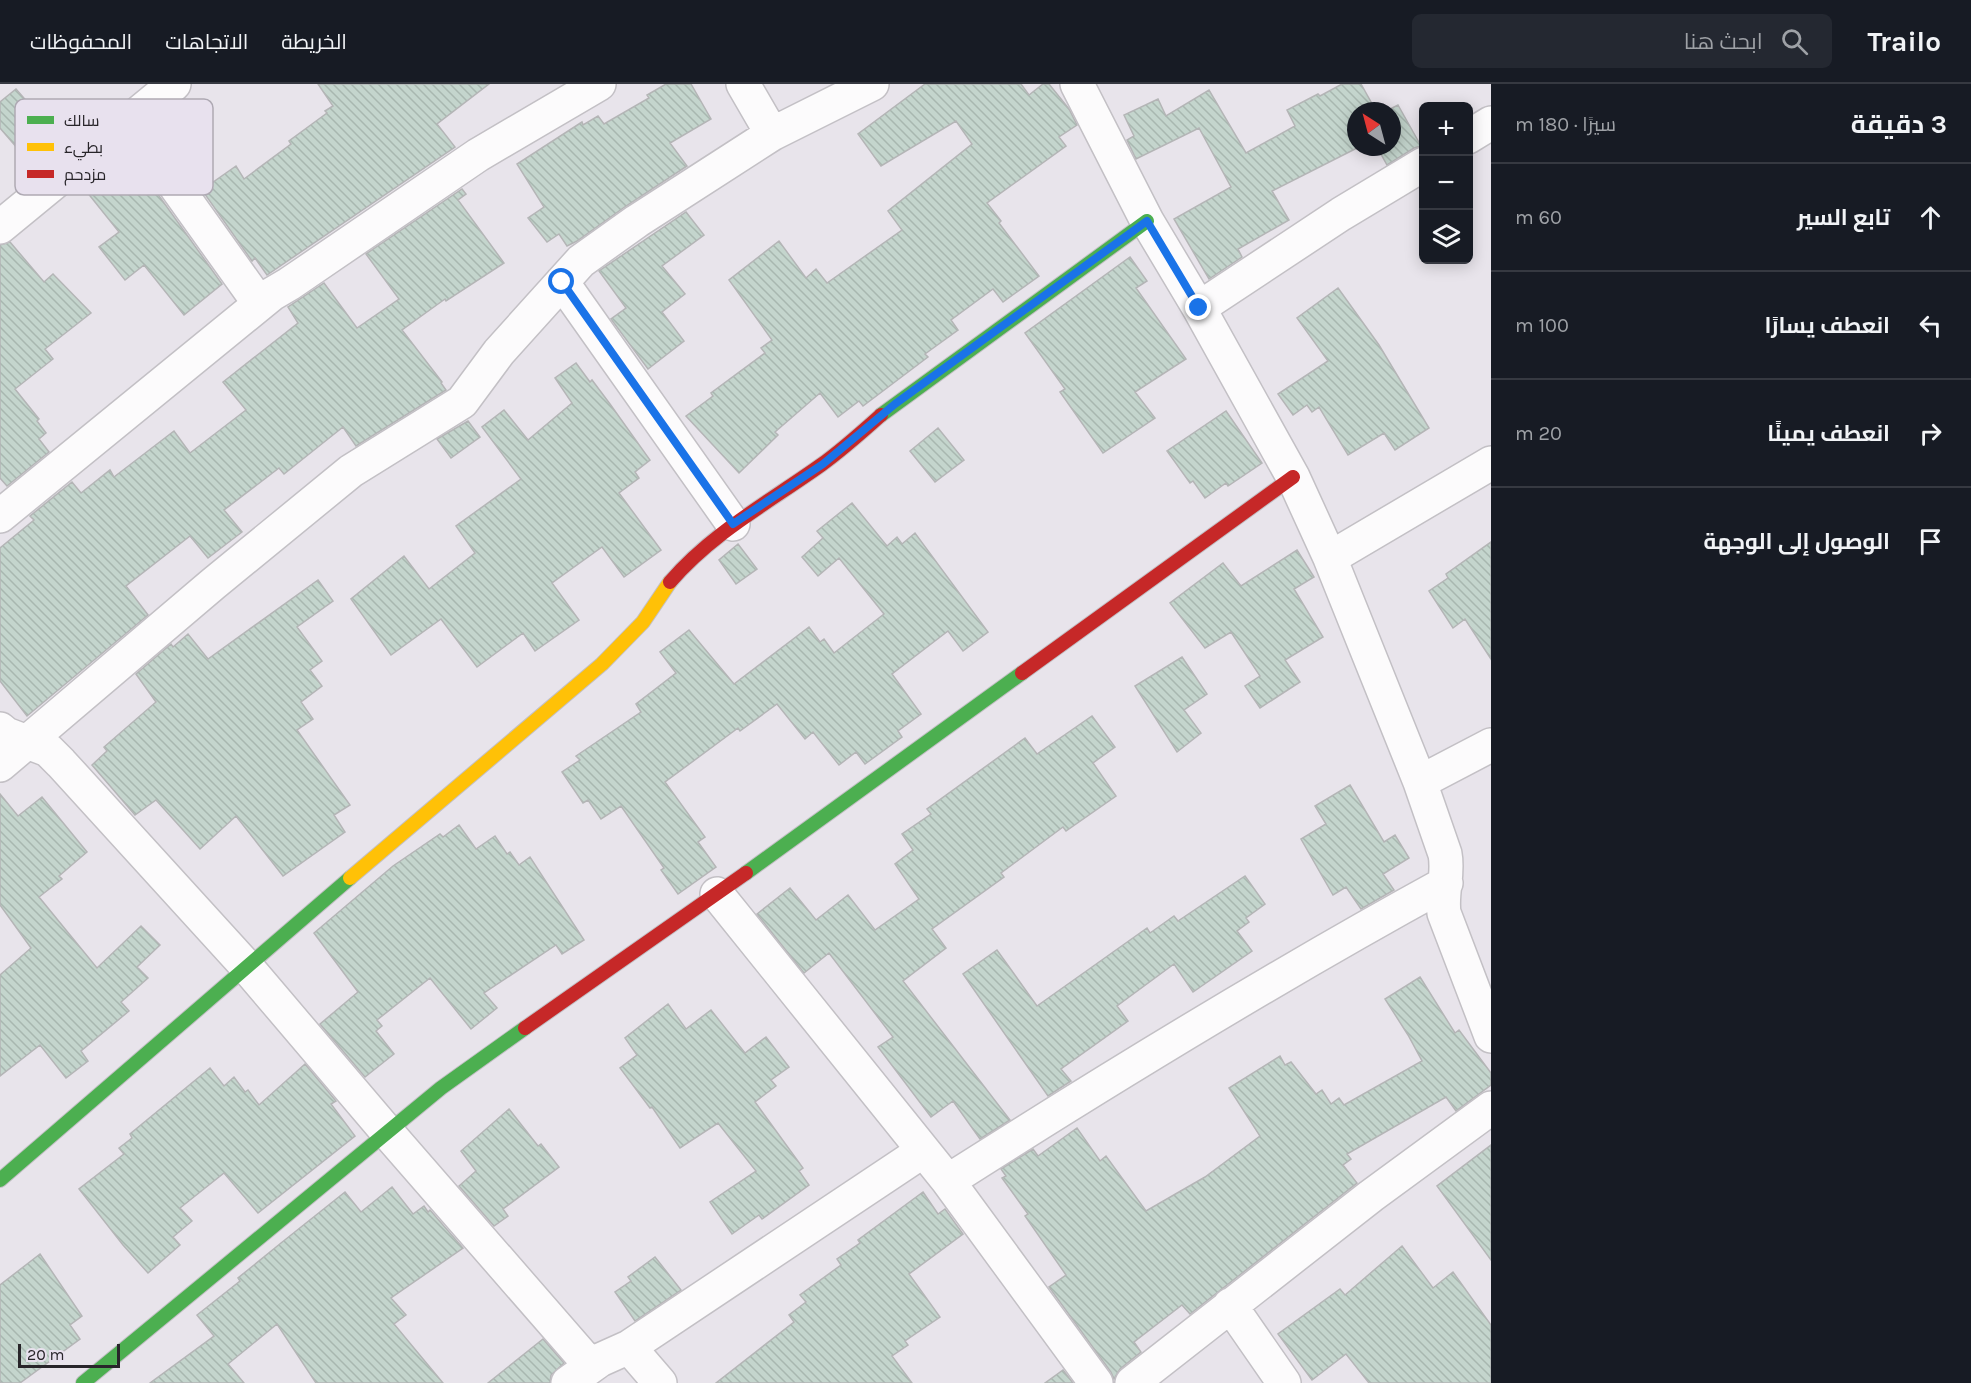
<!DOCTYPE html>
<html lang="ar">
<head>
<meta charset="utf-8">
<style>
  :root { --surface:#171b24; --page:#242831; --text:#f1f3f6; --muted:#9ea1a6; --line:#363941 }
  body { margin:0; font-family:Karla,Cairo,sans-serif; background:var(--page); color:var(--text); direction:rtl }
  .controls { position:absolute; right:18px; top:18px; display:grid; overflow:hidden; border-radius:9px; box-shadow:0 3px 15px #0003 }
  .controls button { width:54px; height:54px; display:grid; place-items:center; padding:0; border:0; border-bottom:2px solid var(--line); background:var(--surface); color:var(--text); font:30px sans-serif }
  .compass { position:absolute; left:1347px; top:18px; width:54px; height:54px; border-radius:50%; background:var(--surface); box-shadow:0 3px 15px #0003; rotate:324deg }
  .scale { position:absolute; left:18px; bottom:15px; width:102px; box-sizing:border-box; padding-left:6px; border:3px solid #28252a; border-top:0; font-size:16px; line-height:21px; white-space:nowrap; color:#28252a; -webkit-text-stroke:4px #e8e1ee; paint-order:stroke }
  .stop { position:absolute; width:18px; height:18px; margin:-14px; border:4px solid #1a73e8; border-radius:50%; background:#fff }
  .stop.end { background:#1a73e8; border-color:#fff; box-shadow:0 2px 6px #0008 }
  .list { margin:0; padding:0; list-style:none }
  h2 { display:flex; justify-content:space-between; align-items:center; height:78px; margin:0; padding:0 24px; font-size:26px }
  h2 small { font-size:20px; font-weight:400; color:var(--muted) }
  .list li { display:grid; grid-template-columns:39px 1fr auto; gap:18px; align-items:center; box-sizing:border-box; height:108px; padding:0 24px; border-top:2px solid var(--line) }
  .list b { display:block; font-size:22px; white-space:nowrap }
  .list em { font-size:20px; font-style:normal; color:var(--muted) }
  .icon { flex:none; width:33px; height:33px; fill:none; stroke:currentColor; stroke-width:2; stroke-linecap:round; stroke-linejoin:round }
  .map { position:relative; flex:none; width:1491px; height:1299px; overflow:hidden; direction:ltr }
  header { display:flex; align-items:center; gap:36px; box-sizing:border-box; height:84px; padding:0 30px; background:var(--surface); border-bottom:2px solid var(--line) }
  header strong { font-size:28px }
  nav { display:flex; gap:33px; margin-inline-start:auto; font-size:21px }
  .search { width:420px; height:54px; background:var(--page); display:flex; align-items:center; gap:15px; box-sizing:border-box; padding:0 21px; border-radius:9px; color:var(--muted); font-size:22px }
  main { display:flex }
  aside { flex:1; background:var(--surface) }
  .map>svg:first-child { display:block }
  .building { fill:url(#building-back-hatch); stroke:#b4b5b6; stroke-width:1.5 }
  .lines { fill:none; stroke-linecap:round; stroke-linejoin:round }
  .street-casing { stroke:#c3c0c5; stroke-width:36 }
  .fast-casing { stroke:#c3c0c5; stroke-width:16 }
  .slow-casing { stroke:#c3c0c5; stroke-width:16 }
  .jam-casing { stroke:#c3c0c5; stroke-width:16 }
  .street { stroke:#fcfbfc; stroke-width:33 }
  .fast { stroke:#4caf50; stroke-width:14 }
  .slow { stroke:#ffc107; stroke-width:14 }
  .jam { stroke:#c62828; stroke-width:14 }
  .route { stroke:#1a73e8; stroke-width:8 }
  .key { fill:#e8e1ee; stroke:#aea9b3; stroke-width:1.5 }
  .key-label { font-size:16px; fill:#28252a }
</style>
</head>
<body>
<header>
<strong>Trailo</strong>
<div class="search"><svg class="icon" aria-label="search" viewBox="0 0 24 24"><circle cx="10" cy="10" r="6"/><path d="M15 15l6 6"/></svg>ابحث هنا</div>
<nav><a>الخريطة</a><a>الاتجاهات</a><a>المحفوظات</a></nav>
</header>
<main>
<aside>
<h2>3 دقيقة<small>سيرًا · 180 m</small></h2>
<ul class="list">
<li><svg class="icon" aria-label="ahead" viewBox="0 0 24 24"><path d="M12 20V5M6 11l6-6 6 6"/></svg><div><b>تابع السير</b></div><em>60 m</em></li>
<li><svg class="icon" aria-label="left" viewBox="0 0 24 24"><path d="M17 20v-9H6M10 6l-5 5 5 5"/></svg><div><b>انعطف يسارًا</b></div><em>100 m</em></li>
<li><svg class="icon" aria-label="right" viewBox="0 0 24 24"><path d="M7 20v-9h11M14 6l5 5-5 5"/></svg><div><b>انعطف يمينًا</b></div><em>20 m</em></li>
<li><svg class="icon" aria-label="arrive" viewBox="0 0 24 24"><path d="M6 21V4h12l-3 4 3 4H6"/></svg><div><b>الوصول إلى الوجهة</b></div></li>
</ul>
</aside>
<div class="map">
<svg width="1491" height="1299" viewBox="0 0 1491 1299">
  <defs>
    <pattern id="building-back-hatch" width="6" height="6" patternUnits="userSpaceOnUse" patternTransform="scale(1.5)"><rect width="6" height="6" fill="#c4d5cd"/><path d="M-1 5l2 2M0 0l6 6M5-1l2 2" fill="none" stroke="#a8b7b0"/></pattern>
  </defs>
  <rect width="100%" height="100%" fill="#e8e4eb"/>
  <!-- building -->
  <path class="building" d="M 318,0 L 489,0 L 437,40 L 455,63 L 267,191 L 255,174 L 252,177 L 202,106 L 236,82 L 244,95 L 291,60 L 289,57 L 327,29 L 325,27 L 333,22 Z
    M 666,0 L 691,0 L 711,35 L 670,59 L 687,82 L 626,122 L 577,157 L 567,162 L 559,150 L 547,158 L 528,134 L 544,123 L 517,80 L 582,38 L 583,41 L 598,32 L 604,40 L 649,14 L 647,11 Z
    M 925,0 L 1021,0 L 1029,11 L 1043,0 L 1049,0 L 1069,25 L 1077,41 L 1059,53 L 1066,62 L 987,119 L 1001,137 L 999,139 L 1039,192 L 1003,218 L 993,205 L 951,236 L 958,246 L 925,270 L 928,273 L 863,322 L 859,317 L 838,333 L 820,309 L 775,348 L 778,351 L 739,389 L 686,332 L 713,312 L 711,309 L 765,269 L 761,264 L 772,256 L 729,196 L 779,157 L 806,194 L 816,185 L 827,199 L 902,146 L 888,127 L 972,60 L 956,37 L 881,82 L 858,50 Z
    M 1342,0 L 1361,0 L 1376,27 L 1356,27 L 1356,63 L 1359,63 L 1272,107 L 1289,136 L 1238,165 L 1242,173 L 1209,195 L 1174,135 L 1231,103 L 1199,44 L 1136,75 L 1127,56 L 1134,52 L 1124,31 L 1158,15 L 1166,32 L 1209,6 L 1246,69 L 1295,42 L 1287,26 L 1318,10 L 1320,12 Z
    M 16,5 L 64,60 L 36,86 L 0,44 L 0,18 Z
    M 1398,21 L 1421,62 L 1414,64 L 1387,81 L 1377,63 L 1392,63 L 1392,27 L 1386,27 Z
    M 115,77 L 131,97 L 142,88 L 222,200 L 184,231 L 144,181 L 125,196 L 99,163 L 119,148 L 83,103 Z
    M 462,105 L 466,110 L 458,116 L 504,179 L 446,217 L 445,215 L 402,246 L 442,298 L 441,299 L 446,306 L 356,362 L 343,343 L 284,390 L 279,384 L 224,426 L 242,448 L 208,474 L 190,452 L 126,502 L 148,531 L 27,632 L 0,597 L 0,464 L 34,436 L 30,432 L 72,398 L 81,409 L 110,386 L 114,393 L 174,347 L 190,369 L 246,326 L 223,298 L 298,239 L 288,223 L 324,199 L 357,244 L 399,215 L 366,170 Z
    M 686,128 L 704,151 L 662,182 L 685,210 L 662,228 L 684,257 L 648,285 L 611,235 L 626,224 L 599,187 Z
    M 10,158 L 44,198 L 53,190 L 91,229 L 45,265 L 53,275 L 15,305 L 39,335 L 37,337 L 46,349 L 39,355 L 49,368 L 7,402 L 0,394 L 0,161 Z
    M 1130,173 L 1147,197 L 1136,204 L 1186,275 L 1135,308 L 1155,334 L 1103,369 L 1060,308 L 1065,305 L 1025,249 Z
    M 1338,204 L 1379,261 L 1429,344 L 1395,366 L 1384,349 L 1348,371 L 1319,323 L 1312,328 L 1307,321 L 1293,331 L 1278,310 L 1328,277 L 1297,234 Z
    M 576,279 L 590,298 L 592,296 L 610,320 L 650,376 L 635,388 L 639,394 L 619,409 L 661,466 L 624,493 L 602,463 L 552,499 L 579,536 L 535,567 L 523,549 L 477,583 L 441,535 L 391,571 L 351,515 L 404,472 L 429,505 L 475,469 L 456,442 L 521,395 L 482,343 L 504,326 L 528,356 L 572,319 L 555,294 Z
    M 1226,327 L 1262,379 L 1228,402 L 1226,399 L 1205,414 L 1193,397 L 1190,399 L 1167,367 Z
    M 468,337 L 480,353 L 451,374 L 437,355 Z
    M 938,344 L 964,376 L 935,398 L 910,367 Z
    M 852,419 L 887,462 L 897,453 L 902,460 L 915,449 L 988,548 L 963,567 L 948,547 L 892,590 L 921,630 L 898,647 L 902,653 L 865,680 L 856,668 L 839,681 L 813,648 L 805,655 L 777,620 L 740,647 L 738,644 L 665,698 L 705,753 L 698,758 L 716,783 L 678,810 L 661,786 L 664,784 L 621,722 L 601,735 L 588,716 L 583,719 L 562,688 L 580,676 L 576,672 L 641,628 L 636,620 L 676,589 L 660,568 L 689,546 L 734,600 L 809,543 L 820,558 L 824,555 L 834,569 L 884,530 L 839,474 L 818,492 L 802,473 L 823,454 L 817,447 Z
    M 1491,458 L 1491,575 L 1465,535 L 1453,544 L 1429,507 L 1448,494 L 1446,490 Z
    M 738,460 L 757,485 L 736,500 L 719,476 Z
    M 1297,466 L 1314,493 L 1294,505 L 1323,553 L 1285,576 L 1300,598 L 1260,624 L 1245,602 L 1260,592 L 1231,548 L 1205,564 L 1170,519 L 1223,479 L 1241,502 Z
    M 318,496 L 333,517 L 297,543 L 322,577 L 310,586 L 322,602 L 301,618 L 313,635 L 297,646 L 350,721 L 334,731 L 345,748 L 283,792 L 236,732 L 200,765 L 156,716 L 135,731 L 92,681 L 107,667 L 104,663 L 156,618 L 136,590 L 171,560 L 173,563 L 188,550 L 208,575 Z
    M 1182,573 L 1207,610 L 1184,626 L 1201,649 L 1177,668 L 1135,602 Z
    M 1092,632 L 1115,663 L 1093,679 L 1116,712 L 1066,747 L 1063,743 L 1001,789 L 1004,793 L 932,845 L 946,864 L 903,897 L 1010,1036 L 980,1055 L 953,1017 L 931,1033 L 878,963 L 893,953 L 829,869 L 804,889 L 757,830 L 790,804 L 816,836 L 848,811 L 875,846 L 919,815 L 895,780 L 913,766 L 902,750 L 931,730 L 927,725 L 1025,654 L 1037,670 Z
    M 1350,701 L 1384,758 L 1395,751 L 1409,774 L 1383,790 L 1394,806 L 1361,825 L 1346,803 L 1333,811 L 1301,755 L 1326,740 L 1315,722 Z
    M 0,710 L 18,732 L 42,713 L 87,768 L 59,792 L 62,795 L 39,813 L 97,884 L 141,842 L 160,861 L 137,883 L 148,894 L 121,918 L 129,927 L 81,967 L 88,977 L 66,994 L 40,961 L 0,992 L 0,891 L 31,864 L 0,821 Z
    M 459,741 L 476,765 L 495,752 L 507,770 L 510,768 L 519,781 L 530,773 L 584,856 L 562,870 L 556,861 L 484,909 L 497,924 L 471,945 L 430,894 L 377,936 L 382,942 L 376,947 L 394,970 L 365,993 L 320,940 L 358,908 L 314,849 L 393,782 L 440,750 L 443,753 Z
    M 1245,792 L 1265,820 L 1246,834 L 1249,838 L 1237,847 L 1252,867 L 1193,908 L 1174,880 L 1117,922 L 1128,937 L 1061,985 L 1071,997 L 1048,1012 L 963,890 L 997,866 L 1037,922 L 1147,844 L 1150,849 L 1174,832 L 1178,837 Z
    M 1420,893 L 1455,949 L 1459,946 L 1491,989 L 1491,1001 L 1456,1027 L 1446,1013 L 1347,1070 L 1351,1075 L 1343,1081 L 1357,1099 L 1190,1230 L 1182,1221 L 1134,1258 L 1141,1268 L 1120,1285 L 1114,1295 L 1111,1288 L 1049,1203 L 1066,1191 L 1025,1132 L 1028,1130 L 1002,1094 L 1006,1092 L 1001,1085 L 1033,1065 L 1038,1072 L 1077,1044 L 1100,1077 L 1106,1072 L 1146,1127 L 1205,1093 L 1260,1052 L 1229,1004 L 1280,972 L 1285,981 L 1291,978 L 1316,1010 L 1322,1006 L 1331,1020 L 1339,1014 L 1344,1021 L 1422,977 L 1408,951 L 1385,915 Z
    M 668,920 L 686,945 L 711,926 L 745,969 L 766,953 L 789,983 L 771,996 L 776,1002 L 755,1018 L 803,1084 L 799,1087 L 809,1101 L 762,1135 L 759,1131 L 732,1150 L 710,1118 L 756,1087 L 718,1039 L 680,1064 L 652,1023 L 650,1024 L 620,984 L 637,971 L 625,954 Z
    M 305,980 L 336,1017 L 331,1020 L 355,1052 L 258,1129 L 224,1089 L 180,1124 L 192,1137 L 173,1153 L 180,1161 L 148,1189 L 123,1161 L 79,1105 L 124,1070 L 119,1064 L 132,1054 L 130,1050 L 210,984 L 224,1002 L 234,993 L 245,1008 L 248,1006 L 259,1021 Z
    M 509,1025 L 538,1062 L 541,1060 L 559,1083 L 503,1125 L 508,1132 L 494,1142 L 459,1102 L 476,1087 L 461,1067 Z
    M 1491,1061 L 1491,1176 L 1437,1102 Z
    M 392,1103 L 413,1130 L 424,1122 L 428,1128 L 430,1126 L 463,1164 L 391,1214 L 406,1231 L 394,1240 L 443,1299 L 316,1299 L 277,1240 L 228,1280 L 244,1299 L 150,1299 L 214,1252 L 197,1231 L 240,1197 L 238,1194 L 281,1159 L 345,1108 L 361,1128 Z
    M 923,1108 L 938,1130 L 945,1125 L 963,1150 L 909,1190 L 940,1233 L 905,1257 L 908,1261 L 892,1272 L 912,1299 L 716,1299 L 794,1238 L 789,1231 L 806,1218 L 800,1211 L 841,1181 L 837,1175 L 860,1159 L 858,1156 Z
    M 1402,1162 L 1433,1204 L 1453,1188 L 1491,1241 L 1491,1299 L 1369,1299 L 1346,1270 L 1312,1296 L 1278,1250 L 1340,1205 L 1345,1211 Z
    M 40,1170 L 82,1232 L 70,1241 L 80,1255 L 20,1299 L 0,1299 L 0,1201 Z
    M 655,1173 L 681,1206 L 635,1237 L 615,1208 L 631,1197 L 628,1193 Z
    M 543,1255 L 564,1279 L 551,1291 L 550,1299 L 488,1299 Z
    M 1063,1286 L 1073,1299 L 1045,1299 Z"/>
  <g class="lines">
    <!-- street casing -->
    <g class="street-casing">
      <path id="street" d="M 743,0 L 772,50
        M 1077,0 L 1147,137 L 1199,224 L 1293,393 L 1330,474 L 1420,698 L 1445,770 C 1449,790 1441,809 1444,829 L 1491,952
        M 129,37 L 259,219
        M 1468,53 L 1491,39
        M 0,143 L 174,0
        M 562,198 L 733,440
        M 1199,224 L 1341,130 L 1424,80
        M 0,432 L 272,210 L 289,200 L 478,71 L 599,0
        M 1330,474 L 1491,379
        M 0,645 L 6,650 L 48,666 L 61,679 L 246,882 L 388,1049 L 591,1282
        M 0,681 L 213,500 L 351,387 L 462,318 L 499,268 L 581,177 L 637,137 L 772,50 L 872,0
        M 1420,698 L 1491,661
        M 717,810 L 948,1097 L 1096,1299
        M 948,1097 C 1111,993 1276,892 1446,799
        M 1230,1221 L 1284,1299
        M 629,1263 L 923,1067
        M 568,1299 L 600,1276 L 629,1263 L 660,1299
        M 1132,1299 L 1371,1112 L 1491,1024"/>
    </g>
    <!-- fast casing -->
    <g class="fast-casing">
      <path id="fast" d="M 881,331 L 1147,137
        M 746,789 L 1022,589
        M 0,1096 L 350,794
        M 83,1299 L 441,1004 L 525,944"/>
    </g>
    <!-- slow casing -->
    <g class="slow-casing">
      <path id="slow" d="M 350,794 L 602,580 L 643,538 L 670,498"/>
    </g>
    <!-- jam casing -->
    <g class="jam-casing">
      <path id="jam" d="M 670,498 C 712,449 769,418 821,381 C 842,366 862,348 881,331
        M 1022,589 L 1293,393
        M 525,944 L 746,789"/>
    </g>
    <!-- street -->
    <use href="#street" class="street"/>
    <!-- fast -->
    <use href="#fast" class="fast"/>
    <!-- slow -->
    <use href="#slow" class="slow"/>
    <!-- jam -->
    <use href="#jam" class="jam"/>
  </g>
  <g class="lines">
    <!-- route -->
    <path class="route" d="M 562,198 L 733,440 L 823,380 L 895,320 L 1147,137 L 1199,224"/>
  </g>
  <!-- legend -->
  <rect x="15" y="15" width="198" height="96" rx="9" class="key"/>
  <rect x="27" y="32" width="27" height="8" fill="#4caf50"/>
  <rect x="27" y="59" width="27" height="8" fill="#ffc107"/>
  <rect x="27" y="86" width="27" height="8" fill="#c62828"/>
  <g class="key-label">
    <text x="64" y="42">سالك</text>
    <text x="64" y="69">بطيء</text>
    <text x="64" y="96">مزدحم</text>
  </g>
</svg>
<div class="controls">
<button>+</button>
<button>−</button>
<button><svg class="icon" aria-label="layers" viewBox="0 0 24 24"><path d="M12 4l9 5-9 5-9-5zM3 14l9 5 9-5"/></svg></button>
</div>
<svg class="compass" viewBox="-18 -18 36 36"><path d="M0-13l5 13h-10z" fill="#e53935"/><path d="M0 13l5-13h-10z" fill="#9ea1a6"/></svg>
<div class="scale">20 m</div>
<div class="stop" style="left:562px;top:198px"></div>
<div class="stop end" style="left:1199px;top:224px"></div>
</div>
</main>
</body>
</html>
